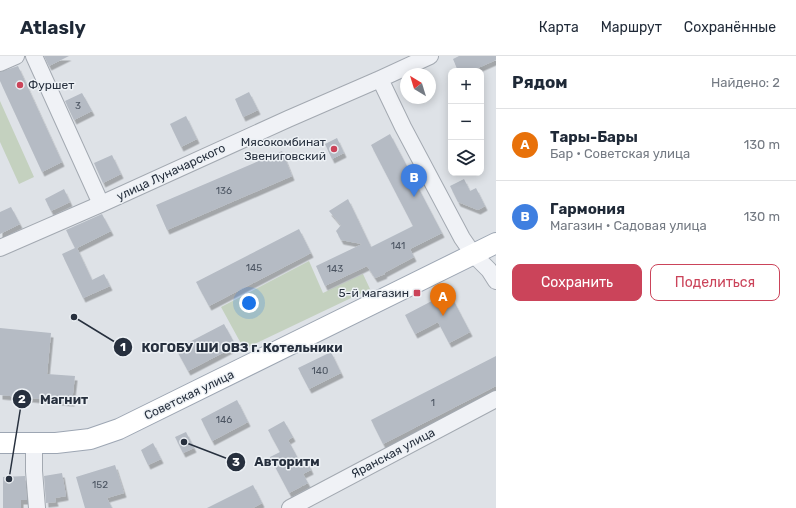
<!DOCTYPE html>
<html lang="ru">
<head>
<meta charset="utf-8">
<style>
  :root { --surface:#fff; --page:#f2f2f3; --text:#1f2937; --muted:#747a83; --line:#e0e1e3; --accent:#cb445a }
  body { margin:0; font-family:Rubik,sans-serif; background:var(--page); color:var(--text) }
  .controls { position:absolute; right:12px; top:12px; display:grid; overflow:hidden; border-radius:8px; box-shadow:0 2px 10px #0003 }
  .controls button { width:36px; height:36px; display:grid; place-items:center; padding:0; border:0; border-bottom:1px solid var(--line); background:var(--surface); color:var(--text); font:20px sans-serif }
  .compass { position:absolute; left:400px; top:12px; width:36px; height:36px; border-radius:50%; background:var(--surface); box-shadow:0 2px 10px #0003; rotate:322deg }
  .you { position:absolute; left:249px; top:247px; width:14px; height:14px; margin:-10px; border:3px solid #fff; border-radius:50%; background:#1a73e8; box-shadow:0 0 0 6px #1a73e833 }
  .badge { display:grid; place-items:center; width:26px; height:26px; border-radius:50%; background:var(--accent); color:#fff; font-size:13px; font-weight:700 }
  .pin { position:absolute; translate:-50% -33px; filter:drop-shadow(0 1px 2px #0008) }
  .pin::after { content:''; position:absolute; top:21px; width:14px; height:12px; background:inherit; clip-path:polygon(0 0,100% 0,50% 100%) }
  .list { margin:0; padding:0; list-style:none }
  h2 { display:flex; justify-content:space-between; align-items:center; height:52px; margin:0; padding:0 16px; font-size:17px }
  h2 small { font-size:13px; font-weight:400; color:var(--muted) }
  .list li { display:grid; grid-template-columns:26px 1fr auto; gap:12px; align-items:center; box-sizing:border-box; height:72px; padding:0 16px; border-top:1px solid var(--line) }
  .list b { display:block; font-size:15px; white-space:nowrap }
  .list p { margin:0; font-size:13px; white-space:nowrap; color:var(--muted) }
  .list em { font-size:13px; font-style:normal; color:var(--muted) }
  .actions { display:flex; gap:8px; padding:12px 16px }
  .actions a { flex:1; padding:9px 0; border:1px solid var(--accent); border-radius:8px; text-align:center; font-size:14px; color:var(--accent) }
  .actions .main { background:var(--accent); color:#fff }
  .icon { flex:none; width:22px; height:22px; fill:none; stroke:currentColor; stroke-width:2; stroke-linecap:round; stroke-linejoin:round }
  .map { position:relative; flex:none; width:496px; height:452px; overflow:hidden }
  header { display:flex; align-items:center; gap:24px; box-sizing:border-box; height:56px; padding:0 20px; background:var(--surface); border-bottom:1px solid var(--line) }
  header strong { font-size:19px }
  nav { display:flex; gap:22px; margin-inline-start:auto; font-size:14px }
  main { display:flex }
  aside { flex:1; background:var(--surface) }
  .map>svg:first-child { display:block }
  .green { fill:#c4d1bf }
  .building { fill:#b5bbc4; filter:url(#shadow) }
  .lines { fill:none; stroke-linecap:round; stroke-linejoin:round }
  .minor-casing { stroke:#a3a9b1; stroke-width:18 }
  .major-casing { stroke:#9da6b3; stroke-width:22 }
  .minor { stroke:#f0f2f6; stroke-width:16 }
  .major { stroke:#fff; stroke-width:20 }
  .poi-dot { fill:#cb445a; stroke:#edf1f5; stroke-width:1.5 }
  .labels { text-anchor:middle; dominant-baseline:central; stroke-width:3; stroke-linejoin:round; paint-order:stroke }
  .number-label { font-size:10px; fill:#4a5360 }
  .poi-label { font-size:12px; fill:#27303e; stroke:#edf1f5; text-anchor:end }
  .street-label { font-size:12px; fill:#27303e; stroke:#edf1f5 }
  .leader { fill:none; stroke:#27303e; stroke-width:1.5 }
  .callout-dot { fill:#27303e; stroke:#edf1f5; stroke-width:1.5 }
  .mark-label { font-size:12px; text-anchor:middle; font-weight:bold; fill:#fff }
  .callout-label { font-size:13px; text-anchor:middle; font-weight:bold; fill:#27303e; stroke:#edf1f5; stroke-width:3; stroke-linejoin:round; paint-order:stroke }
</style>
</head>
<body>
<header>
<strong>Atlasly</strong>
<nav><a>Карта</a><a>Маршрут</a><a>Сохранённые</a></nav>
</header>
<main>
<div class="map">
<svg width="496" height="452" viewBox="0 0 496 452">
  <defs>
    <filter id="shadow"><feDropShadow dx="2.5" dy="4.5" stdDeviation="0" flood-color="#0004"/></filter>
  </defs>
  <rect width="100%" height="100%" fill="#dee2e7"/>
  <!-- green -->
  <path class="green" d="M 0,45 L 34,121 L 19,128 L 0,86 Z
    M 309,205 L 323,237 L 363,218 L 370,233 L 244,293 L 221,251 Z"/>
  <!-- building -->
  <path class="building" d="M 44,0 L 69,0 L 49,10 Z
    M 459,0 L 496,0 L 496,4 L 471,15 L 458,15 L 453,3 Z
    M 18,10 L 62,106 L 42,116 L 0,25 L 0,16 Z
    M 249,36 L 258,54 L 243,61 L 235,43 Z
    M 82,37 L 92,55 L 74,64 L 65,45 Z
    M 186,60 L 197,83 L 181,91 L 170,68 Z
    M 390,78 L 442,177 L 410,193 L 414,201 L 384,217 L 385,218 L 375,222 L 367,210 L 325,230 L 316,210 L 362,188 L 341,184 L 336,175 L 341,169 L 329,155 L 348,143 L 371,191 L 413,170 L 371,89 Z
    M 337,82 L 344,97 L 332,103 L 325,88 Z
    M 282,95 L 292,120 L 167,174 L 156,149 Z
    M 112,99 L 121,118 L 103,127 L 94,107 Z
    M 464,123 L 470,135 L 476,132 L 485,150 L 478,154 L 458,146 L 450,130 Z
    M 64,133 L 70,146 L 51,155 L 45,143 Z
    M 11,151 L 20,168 L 0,178 L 0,156 Z
    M 102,158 L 111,175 L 77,192 L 92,224 L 104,218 L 110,230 L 83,242 L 62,198 L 75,192 L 66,174 Z
    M 299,173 L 311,197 L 209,250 L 196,226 Z
    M 449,236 L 470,276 L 449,287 L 438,266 L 415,278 L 405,259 Z
    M 224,268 L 236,290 L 188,315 L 176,293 Z
    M 0,272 L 51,277 L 47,318 L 75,320 L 72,346 L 0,339 Z
    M 331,296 L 341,317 L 309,333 L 298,312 Z
    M 496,300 L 496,330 L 383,388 L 371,364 Z
    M 237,344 L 248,366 L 212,385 L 201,363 Z
    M 284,365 L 293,381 L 288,384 L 301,408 L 307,405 L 311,414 L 303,418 L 308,427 L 289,437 L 270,401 L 280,396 L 268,374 Z
    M 186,376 L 194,392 L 183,397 L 175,381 Z
    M 153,387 L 161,403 L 148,409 L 141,394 Z
    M 115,409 L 124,437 L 107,442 L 112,452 L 85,452 L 76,421 Z
    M 62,417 L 66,440 L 55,442 L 56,446 L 46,447 L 44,420 Z
    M 25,420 L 27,444 L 21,444 L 21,452 L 3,452 L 3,421 Z
    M 253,429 L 262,447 L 253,452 L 207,452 Z"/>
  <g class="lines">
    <!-- minor casing -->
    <g class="minor-casing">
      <path id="minor" d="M 34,0 L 101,148
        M 0,7 L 16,0
        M 380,23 L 403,71 L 462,182 L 473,198 L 489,214 L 496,225
        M 0,192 L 101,148 L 288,63 L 380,23 L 430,0
        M 34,388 L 34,415 L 37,452
        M 290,452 L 496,343"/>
    </g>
    <!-- major casing -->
    <g class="major-casing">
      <path id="major" d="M 0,387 L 56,387 L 90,383 L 119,373 L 496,187"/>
    </g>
    <!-- minor -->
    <use href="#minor" class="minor"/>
    <!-- major -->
    <use href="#major" class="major"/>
  </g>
  <!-- markers -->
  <g class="poi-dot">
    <circle cx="20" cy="29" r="4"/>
    <circle cx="334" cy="93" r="4"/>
    <rect x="413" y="233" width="8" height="8" rx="2"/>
  </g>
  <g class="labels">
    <!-- number labels -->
    <g class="number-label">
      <text x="78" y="50">3</text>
      <text x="224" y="135">136</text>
      <text x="398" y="190">141</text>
      <text x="254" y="212">145</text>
      <text x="335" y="213">143</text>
      <text x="320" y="315">140</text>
      <text x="433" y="347">1</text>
      <text x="224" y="364">146</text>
      <text x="100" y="429">152</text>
    </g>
    <!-- poi labels -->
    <g class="poi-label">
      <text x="28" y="29" text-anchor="start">Фуршет</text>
      <text x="326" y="86">Мясокомбинат<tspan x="326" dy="14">Звениговский</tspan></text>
      <text x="409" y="237">5-й магазин</text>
    </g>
    <!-- street labels -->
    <g class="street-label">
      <text transform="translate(171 116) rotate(-25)">улица Луначарского</text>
      <text transform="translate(189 339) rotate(-26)">Советская улица</text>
      <text transform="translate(393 397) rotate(-28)">Яранская улица</text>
    </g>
  </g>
  <!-- callouts -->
  <path class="leader" d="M74 261L123 291M9 423L22 343M184 386L236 406"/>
  <g class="callout-dot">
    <circle cx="74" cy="261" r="4"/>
    <circle cx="9" cy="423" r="4"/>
    <circle cx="184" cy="386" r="4"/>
    <circle cx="123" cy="291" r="10"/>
    <circle cx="22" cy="343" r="10"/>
    <circle cx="236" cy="406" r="10"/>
  </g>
  <g class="mark-label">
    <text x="123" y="295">1</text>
    <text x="22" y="347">2</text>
    <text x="236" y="410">3</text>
  </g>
  <g class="callout-label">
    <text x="242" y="296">КОГОБУ ШИ ОВЗ г. Котельники</text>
    <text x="64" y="348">Магнит</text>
    <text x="287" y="410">Авторитм</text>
  </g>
</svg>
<div class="controls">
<button>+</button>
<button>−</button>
<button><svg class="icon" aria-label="layers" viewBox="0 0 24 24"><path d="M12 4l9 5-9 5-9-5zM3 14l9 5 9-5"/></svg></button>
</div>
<svg class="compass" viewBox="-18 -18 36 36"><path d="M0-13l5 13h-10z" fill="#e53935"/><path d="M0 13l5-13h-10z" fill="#747a83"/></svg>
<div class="you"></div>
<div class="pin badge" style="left:443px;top:260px;background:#e8710a">A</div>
<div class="pin badge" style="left:414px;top:141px;background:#3f7fe0">B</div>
</div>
<aside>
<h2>Рядом<small>Найдено: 2</small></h2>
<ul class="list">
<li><span class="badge" style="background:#e8710a">A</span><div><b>Тары-Бары</b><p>Бар · Советская улица</p></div><em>130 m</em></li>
<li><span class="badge" style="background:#3f7fe0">B</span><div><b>Гармония</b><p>Магазин · Садовая улица</p></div><em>130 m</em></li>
</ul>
<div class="actions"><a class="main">Сохранить</a><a>Поделиться</a></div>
</aside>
</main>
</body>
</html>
